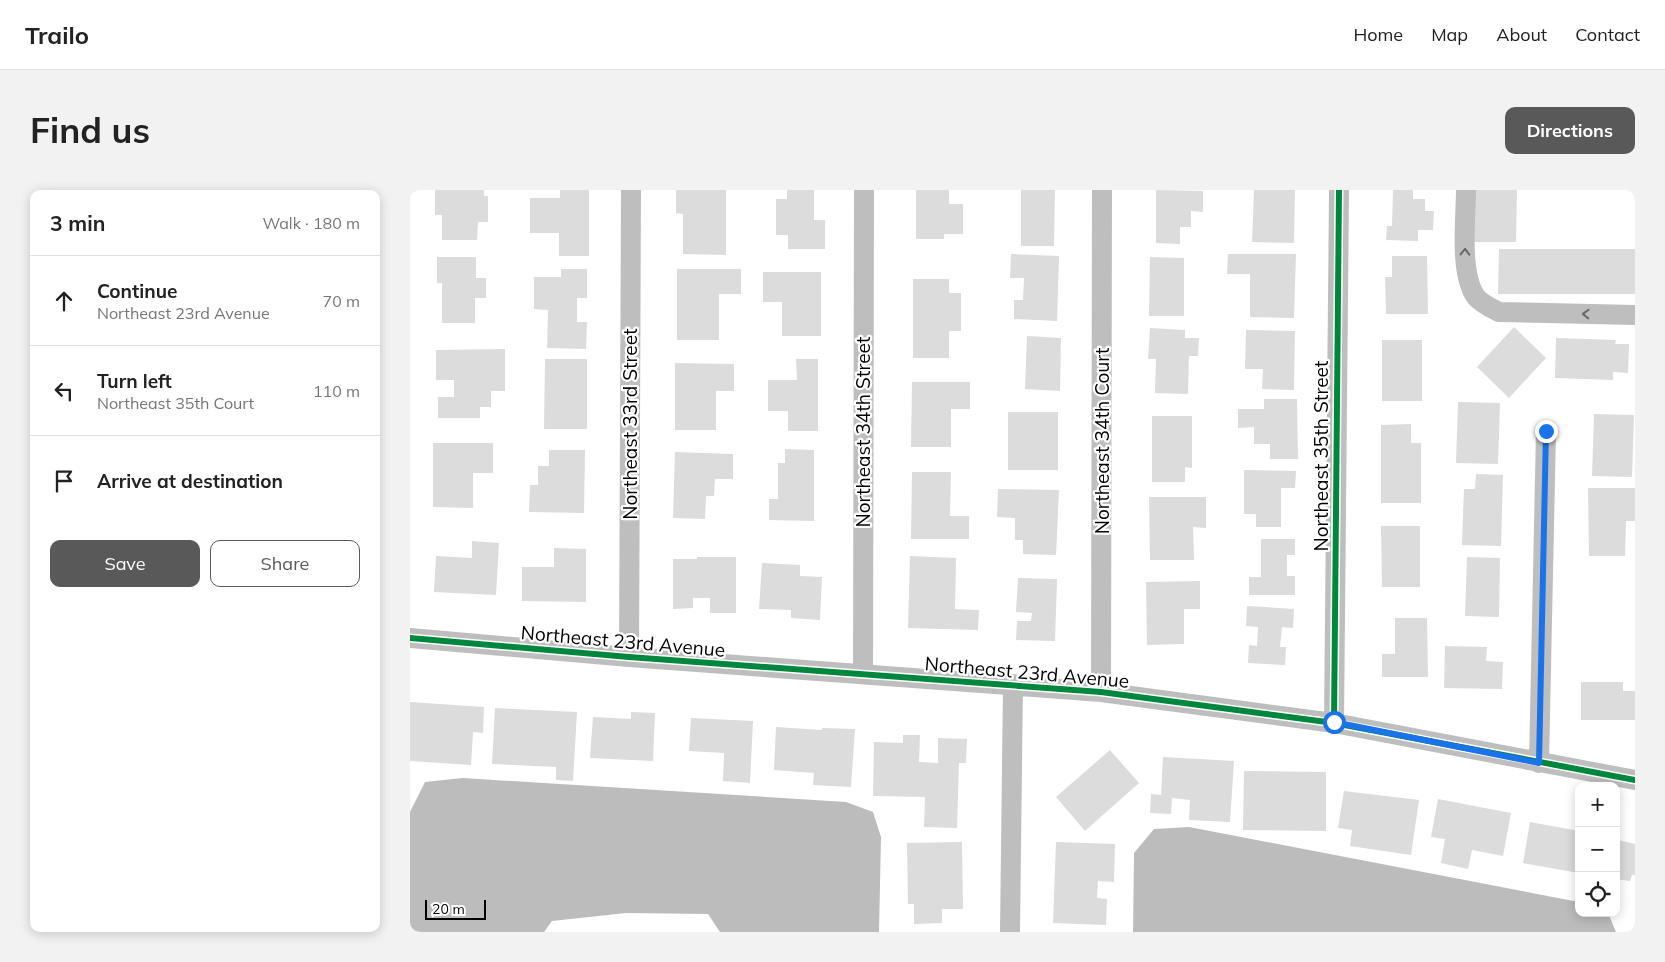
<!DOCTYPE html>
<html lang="en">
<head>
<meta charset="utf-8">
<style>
  :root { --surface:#fff; --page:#f2f2f2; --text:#222; --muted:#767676; --line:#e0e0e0; --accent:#595959 }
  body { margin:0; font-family:Mulish,sans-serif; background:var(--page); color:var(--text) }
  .controls { position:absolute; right:15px; bottom:15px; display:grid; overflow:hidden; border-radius:10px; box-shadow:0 2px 12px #0003 }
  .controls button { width:45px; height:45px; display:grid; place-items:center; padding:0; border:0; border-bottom:1px solid var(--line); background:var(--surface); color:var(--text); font:25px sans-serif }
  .scale { position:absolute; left:15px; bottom:12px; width:61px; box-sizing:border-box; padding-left:5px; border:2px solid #000; border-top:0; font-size:14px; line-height:18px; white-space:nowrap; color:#000; -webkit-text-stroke:4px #fff; paint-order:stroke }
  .stop { position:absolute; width:15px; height:15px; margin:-11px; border:4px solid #1a73e8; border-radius:50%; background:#fff }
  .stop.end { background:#1a73e8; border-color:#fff; box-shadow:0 1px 5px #0008 }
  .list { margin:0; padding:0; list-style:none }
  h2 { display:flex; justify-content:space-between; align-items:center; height:65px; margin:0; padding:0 20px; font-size:21px }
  h2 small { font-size:16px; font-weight:400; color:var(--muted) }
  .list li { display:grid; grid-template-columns:32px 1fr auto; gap:15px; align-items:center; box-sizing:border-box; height:90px; padding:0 20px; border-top:1px solid var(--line) }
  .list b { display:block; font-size:19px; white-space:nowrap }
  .list p { margin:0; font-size:16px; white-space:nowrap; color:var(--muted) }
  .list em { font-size:16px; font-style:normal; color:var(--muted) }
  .actions { display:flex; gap:10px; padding:15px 20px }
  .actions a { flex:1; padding:11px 0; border:1px solid var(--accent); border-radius:10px; text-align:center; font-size:18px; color:var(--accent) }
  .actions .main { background:var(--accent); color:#fff }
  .icon { flex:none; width:28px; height:28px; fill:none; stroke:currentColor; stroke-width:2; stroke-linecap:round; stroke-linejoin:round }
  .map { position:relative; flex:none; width:1225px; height:742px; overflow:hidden; border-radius:10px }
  header { display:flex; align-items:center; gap:30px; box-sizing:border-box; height:70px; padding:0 25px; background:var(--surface); border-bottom:1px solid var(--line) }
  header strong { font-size:24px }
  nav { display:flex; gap:28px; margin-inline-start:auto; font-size:18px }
  .intro { display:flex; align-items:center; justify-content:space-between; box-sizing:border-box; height:120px; padding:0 30px }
  h1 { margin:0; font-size:35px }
  .button { padding:12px 22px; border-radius:10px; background:var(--accent); color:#fff; font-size:18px; font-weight:700 }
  main { display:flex; gap:30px; padding:0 30px }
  aside { flex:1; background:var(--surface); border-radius:10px; box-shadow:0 2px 12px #0003 }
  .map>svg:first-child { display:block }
  .water { fill:#bcbcbc }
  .building { fill:#dcdcdc }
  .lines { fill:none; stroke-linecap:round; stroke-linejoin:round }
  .minor { stroke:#bebebe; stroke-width:20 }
  .cycleway-casing { stroke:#fff; stroke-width:9 }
  .cycleway { stroke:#00873e; stroke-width:6 }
  .oneway { stroke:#686868 }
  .route { stroke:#1a73e8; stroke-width:6 }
  .labels { text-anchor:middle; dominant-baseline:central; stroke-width:4.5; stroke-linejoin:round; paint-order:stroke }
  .street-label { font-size:19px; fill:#000; stroke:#fff }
</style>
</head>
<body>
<header>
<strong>Trailo</strong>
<nav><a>Home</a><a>Map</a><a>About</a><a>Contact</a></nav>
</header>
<div class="intro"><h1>Find us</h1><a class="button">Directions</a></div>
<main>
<aside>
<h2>3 min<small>Walk · 180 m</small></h2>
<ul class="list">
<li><svg class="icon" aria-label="ahead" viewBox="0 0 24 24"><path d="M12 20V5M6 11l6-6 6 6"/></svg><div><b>Continue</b><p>Northeast 23rd Avenue</p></div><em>70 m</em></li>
<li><svg class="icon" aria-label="left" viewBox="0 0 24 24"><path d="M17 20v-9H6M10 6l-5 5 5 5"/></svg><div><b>Turn left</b><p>Northeast 35th Court</p></div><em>110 m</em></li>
<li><svg class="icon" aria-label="arrive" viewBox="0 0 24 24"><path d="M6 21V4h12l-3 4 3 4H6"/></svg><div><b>Arrive at destination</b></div></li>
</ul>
<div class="actions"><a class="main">Save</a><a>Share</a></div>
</aside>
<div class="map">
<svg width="1225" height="742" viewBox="0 0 1225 742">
  <rect width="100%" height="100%" fill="#fff"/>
  <!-- water -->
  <path class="water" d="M 53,588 L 436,612 L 463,622 L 471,647 L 469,742 L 310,742 L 298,724 L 216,723 L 142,731 L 134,742 L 0,742 L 0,622 L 15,592 Z
    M 779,637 L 1169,712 L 1169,723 L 1198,723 L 1206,742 L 723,742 L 724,663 L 744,639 Z"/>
  <!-- building -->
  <path class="building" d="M 25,0 L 74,0 L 74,6 L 78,6 L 78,32 L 68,32 L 67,50 L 32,50 L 32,25 L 25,25 Z
    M 150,0 L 179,0 L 179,66 L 149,66 L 149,43 L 120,43 L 120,8 L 150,8 Z
    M 266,0 L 316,0 L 316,65 L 273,64 L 273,24 L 266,23 Z
    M 377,0 L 404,0 L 404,30 L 415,30 L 415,59 L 378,59 L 378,45 L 366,45 L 366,9 L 377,9 Z
    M 506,0 L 539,0 L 539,14 L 553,14 L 553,44 L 534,44 L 534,49 L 506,49 Z
    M 611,0 L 645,0 L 644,56 L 611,56 Z
    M 746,0 L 793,1 L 793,22 L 781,21 L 781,37 L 770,37 L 770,54 L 746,53 Z
    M 844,0 L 885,0 L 884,53 L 842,52 Z
    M 983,0 L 1003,0 L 1003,9 L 1015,9 L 1015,21 L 1024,21 L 1023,40 L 1008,40 L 1008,51 L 976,50 L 977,36 L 982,36 Z
    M 1061,0 L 1107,0 L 1106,52 L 1061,52 Z
    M 1089,59 L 1225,59 L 1225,104 L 1088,104 Z
    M 601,64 L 649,66 L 647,131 L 604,129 L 604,110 L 613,110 L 614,88 L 600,88 Z
    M 818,64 L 886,64 L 884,128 L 840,127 L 840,84 L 817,84 Z
    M 982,66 L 1017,66 L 1018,124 L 976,124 L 975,87 L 982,87 Z
    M 27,67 L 66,67 L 66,88 L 76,88 L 76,108 L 65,108 L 65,133 L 32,133 L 32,93 L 27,93 Z
    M 740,67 L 774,68 L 774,126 L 739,126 Z
    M 151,79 L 177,79 L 177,108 L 167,108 L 167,132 L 177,132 L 176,159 L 137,158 L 138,120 L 124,119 L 124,87 L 151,87 Z
    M 267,79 L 331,79 L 331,104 L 309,104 L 309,150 L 267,150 Z
    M 353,82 L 411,82 L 411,146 L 372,146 L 372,112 L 353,112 Z
    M 503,89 L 539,89 L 539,103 L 551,103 L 551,141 L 539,141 L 539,168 L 503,168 Z
    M 1104,137 L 1136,168 L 1099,208 L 1067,177 Z
    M 740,138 L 775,140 L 775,148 L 789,148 L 788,166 L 779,166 L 778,204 L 745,203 L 746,169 L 738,169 Z
    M 836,140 L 885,141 L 884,200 L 852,199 L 853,179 L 835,179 Z
    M 617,146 L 651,148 L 650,201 L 615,199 Z
    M 1146,148 L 1206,150 L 1205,154 L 1219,154 L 1218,183 L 1203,182 L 1203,190 L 1145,188 Z
    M 972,150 L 1012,150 L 1012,211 L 972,211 Z
    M 95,159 L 95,201 L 81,201 L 81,217 L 70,217 L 70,228 L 28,228 L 28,207 L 44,207 L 44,190 L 26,190 L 26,160 Z
    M 135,169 L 177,169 L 177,239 L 134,239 Z
    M 386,169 L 408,169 L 408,241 L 378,241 L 378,221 L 358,221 L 358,190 L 387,190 Z
    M 265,173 L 324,174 L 324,201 L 306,201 L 306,240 L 265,240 Z
    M 502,192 L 560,192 L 560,219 L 541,219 L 541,257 L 501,257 Z
    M 854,209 L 887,209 L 888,269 L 860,269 L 860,254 L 844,254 L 844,237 L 828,238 L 828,219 L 854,219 Z
    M 1048,212 L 1090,213 L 1088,274 L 1046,273 Z
    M 598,222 L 648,222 L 648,280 L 598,280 Z
    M 1184,224 L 1224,225 L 1222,287 L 1182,286 Z
    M 742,226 L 782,226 L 782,278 L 775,277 L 775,292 L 742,292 Z
    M 1001,234 L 1001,253 L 1011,253 L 1011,313 L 971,313 L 971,235 Z
    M 23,253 L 83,253 L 83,283 L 63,283 L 63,318 L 23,317 Z
    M 375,259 L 404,260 L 404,331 L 359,330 L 359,309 L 368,309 L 368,273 L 375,273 Z
    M 139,260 L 175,260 L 174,323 L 119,322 L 120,295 L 128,295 L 128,276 L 139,276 Z
    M 265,262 L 323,264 L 323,289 L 305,289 L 304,306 L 296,306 L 295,329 L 263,328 Z
    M 834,280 L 886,281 L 885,298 L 871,298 L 871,337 L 846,337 L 846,324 L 834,324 Z
    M 502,282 L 541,282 L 540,326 L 559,326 L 559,349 L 501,349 Z
    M 1066,284 L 1093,285 L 1091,356 L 1052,355 L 1054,299 L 1065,299 Z
    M 1178,298 L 1225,298 L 1225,331 L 1216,331 L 1215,366 L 1179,366 Z
    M 588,299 L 649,300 L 646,365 L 613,364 L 613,350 L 605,350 L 605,328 L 587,327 Z
    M 739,307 L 796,307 L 796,338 L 783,337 L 784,370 L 740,370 Z
    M 971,336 L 1010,336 L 1010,397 L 972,397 Z
    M 851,349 L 885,349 L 885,365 L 877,365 L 877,386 L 885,386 L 885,405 L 839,405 L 839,387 L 851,387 Z
    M 62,351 L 89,353 L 86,405 L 24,402 L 26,366 L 62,368 Z
    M 144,358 L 176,359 L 176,412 L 112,411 L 112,377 L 144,377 Z
    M 500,366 L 546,368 L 545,419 L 569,420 L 568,440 L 498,438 Z
    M 287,367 L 326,367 L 326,423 L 300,423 L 300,408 L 283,408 L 283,418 L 263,419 L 263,369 L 287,369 Z
    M 1057,367 L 1090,368 L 1089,427 L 1055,426 Z
    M 352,373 L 390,375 L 390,386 L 412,387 L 410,430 L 381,428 L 381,420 L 349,419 Z
    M 608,388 L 647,389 L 645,451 L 606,450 L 607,431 L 621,431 L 622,423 L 606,422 Z
    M 790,391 L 790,419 L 774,419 L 774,454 L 737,455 L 736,392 Z
    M 837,416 L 884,419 L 883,438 L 872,437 L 870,457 L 876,457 L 875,475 L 838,473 L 839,455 L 847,456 L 848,437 L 836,436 Z
    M 985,428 L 1017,428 L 1018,487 L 972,487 L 972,464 L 985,464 Z
    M 1035,456 L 1077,457 L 1076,471 L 1093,472 L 1092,499 L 1034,498 Z
    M 1171,492 L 1213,492 L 1213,501 L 1225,501 L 1225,530 L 1171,530 Z
    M 0,512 L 74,517 L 73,543 L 63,542 L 61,575 L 0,571 Z
    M 85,518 L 167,522 L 163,591 L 146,590 L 146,577 L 82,574 Z
    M 221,522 L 245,523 L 243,571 L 180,568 L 183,527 L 221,529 Z
    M 281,528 L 343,531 L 340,593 L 313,591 L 314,563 L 279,561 Z
    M 366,537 L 412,540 L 412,538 L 445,539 L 441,597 L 403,595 L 404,583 L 364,580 Z
    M 493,545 L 510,545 L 509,572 L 528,573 L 528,548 L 557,549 L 556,573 L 549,573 L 547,638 L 514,637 L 515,607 L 463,606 L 464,552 L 493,553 Z
    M 700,560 L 729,593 L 675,641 L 646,607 Z
    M 753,567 L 824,571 L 820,632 L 779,630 L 780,610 L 762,608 L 761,624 L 740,623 L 741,604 L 751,605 Z
    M 834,581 L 916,582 L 916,641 L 833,640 Z
    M 934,601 L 1009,610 L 1001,665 L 940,656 L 942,640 L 928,638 Z
    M 1028,609 L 1101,623 L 1093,666 L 1062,660 L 1058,679 L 1031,673 L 1035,649 L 1021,647 Z
    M 1120,632 L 1169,641 L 1169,683 L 1113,673 Z
    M 1208,650 L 1225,654 L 1225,685 L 1222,685 L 1220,691 L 1206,689 L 1206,656 Z
    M 552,652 L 553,719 L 532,719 L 532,733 L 504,734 L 504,714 L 498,714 L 497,653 Z
    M 646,652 L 705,654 L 704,692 L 688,691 L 687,708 L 697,709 L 696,735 L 643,733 Z"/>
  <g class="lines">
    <!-- minor -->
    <path class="minor" d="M 1056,0 C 1056,29 1049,83 1066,107 C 1072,114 1081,118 1089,122 L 1225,125
      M 0,448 L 219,467 L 691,502 L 924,533 L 1225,590
      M 219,467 L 221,0
      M 453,484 L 454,0
      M 691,502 L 692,0
      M 924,533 L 929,0
      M 1129,573 L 1136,241
      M 600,742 L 603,494"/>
    <!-- cycleway casing -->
    <g class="cycleway-casing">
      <path id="cycleway" d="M 0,448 L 219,467 L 691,502 L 924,533 L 1225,590
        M 924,533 L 929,0"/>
    </g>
    <!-- cycleway -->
    <use href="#cycleway" class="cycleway"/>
  </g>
  <!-- one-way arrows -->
  <defs><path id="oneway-chevron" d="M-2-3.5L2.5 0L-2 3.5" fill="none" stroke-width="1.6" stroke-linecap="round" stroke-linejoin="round" transform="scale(1.25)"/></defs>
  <g class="oneway">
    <use href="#oneway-chevron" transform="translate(1055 62) rotate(-89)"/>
    <use href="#oneway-chevron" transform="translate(1176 124) rotate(-178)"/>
  </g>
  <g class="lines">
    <!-- route -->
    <path class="route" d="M 924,532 L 1129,573 L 1136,241"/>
  </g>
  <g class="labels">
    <!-- street labels -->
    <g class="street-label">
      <text transform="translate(220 234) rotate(-90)">Northeast 33rd Street</text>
      <text transform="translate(453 242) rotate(-90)">Northeast 34th Street</text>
      <text transform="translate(692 251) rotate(-90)">Northeast 34th Court</text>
      <text transform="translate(911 266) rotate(-90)">Northeast 35th Street</text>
      <text transform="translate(213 451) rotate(5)">Northeast 23rd Avenue</text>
      <text transform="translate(617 482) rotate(5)">Northeast 23rd Avenue</text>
    </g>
  </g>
</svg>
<div class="controls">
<button>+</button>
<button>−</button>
<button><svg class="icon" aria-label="locate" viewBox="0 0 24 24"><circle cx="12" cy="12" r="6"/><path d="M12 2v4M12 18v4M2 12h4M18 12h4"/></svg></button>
</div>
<div class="scale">20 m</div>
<div class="stop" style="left:924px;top:532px"></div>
<div class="stop end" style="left:1136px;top:241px"></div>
</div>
</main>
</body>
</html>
